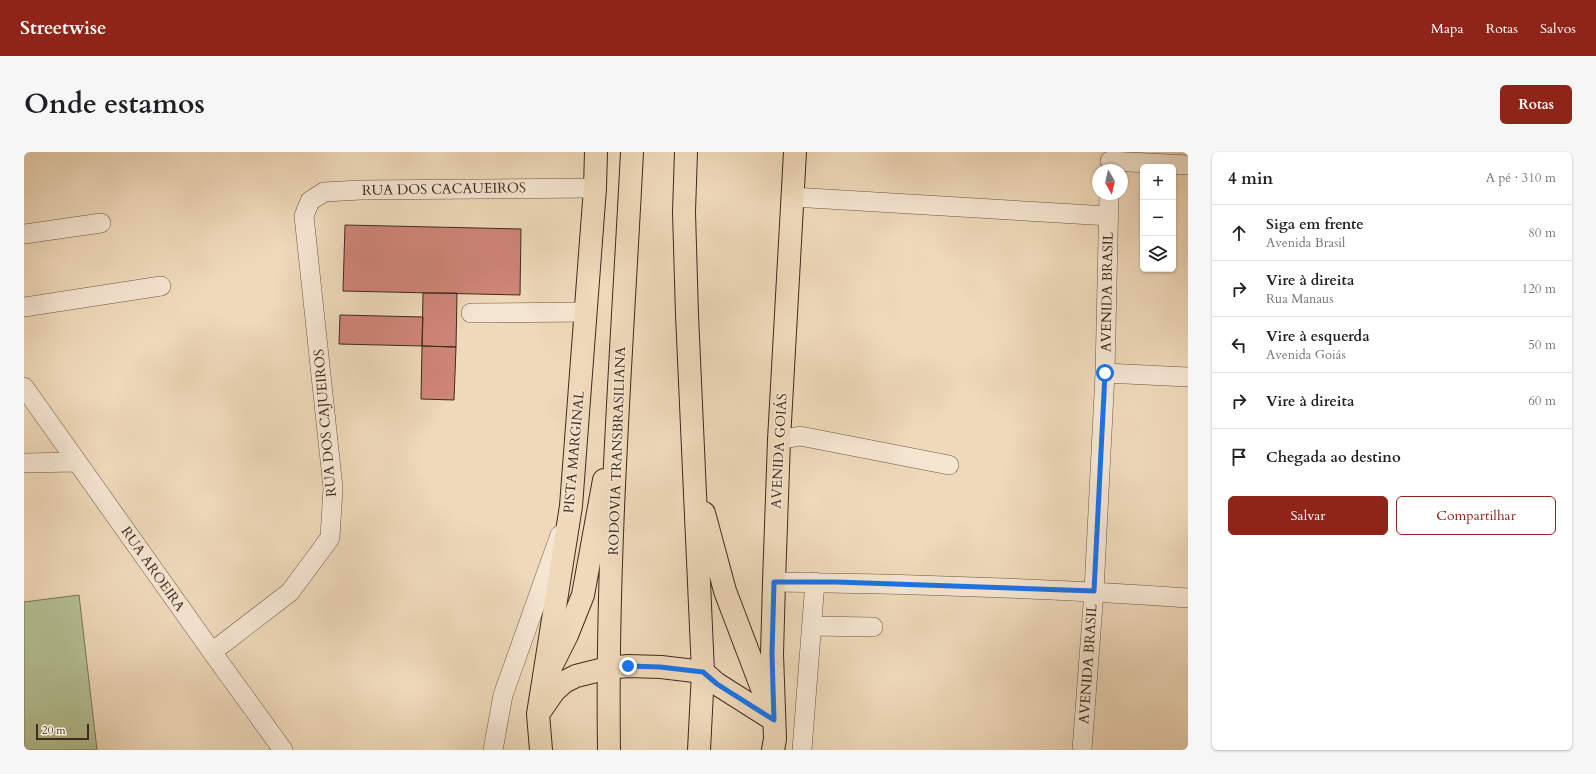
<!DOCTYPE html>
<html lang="pt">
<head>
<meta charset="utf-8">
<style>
  :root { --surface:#fff; --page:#f6f6f6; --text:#202124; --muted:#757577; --line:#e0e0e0; --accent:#8f2418 }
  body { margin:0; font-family:Cardo,serif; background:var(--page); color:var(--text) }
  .controls { position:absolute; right:12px; top:12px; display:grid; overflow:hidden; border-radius:6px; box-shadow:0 1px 3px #0004 }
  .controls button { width:36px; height:36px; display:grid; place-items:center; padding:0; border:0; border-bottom:1px solid var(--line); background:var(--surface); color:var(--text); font:20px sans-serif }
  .compass { position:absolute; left:1068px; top:12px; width:36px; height:36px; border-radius:50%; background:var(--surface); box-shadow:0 1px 3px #0004; rotate:172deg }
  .scale { position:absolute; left:12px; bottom:10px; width:53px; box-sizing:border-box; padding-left:4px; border:2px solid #3d2b1d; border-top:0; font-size:11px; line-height:14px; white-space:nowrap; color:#3d2b1d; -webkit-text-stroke:3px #f5e6d2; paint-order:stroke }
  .stop { position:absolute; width:12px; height:12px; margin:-9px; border:3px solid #1a73e8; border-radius:50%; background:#fff }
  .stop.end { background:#1a73e8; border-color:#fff; box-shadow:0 1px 4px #0008 }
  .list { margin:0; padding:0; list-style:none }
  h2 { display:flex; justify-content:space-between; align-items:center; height:52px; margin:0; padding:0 16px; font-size:17px }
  h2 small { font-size:13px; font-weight:400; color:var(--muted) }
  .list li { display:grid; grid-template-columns:26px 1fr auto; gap:12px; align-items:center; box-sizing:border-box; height:56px; padding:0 16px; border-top:1px solid var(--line) }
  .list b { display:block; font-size:15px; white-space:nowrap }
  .list p { margin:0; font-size:13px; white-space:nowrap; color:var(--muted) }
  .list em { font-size:13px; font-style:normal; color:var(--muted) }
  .actions { display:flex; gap:8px; padding:12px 16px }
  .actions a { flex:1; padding:9px 0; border:1px solid var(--accent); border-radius:6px; text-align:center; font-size:14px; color:var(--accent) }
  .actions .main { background:var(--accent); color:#fff }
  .icon { flex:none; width:22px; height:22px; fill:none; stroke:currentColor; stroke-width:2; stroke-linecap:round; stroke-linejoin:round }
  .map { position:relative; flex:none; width:1164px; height:598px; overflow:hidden; border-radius:6px }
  header { display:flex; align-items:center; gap:24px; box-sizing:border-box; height:56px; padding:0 20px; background:var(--accent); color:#fff }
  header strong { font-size:19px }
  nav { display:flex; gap:22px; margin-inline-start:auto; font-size:14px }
  .intro { display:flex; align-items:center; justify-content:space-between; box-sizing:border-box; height:96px; padding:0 24px }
  h1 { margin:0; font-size:28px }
  .button { padding:10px 18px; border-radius:6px; background:var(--accent); color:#fff; font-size:14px; font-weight:700 }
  main { display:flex; gap:24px; padding:0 24px }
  aside { flex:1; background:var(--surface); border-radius:6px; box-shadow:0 1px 3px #0004 }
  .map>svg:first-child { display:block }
  .green { fill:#b4c094; stroke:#787658 }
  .building { fill:#cf8578; stroke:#3d2b1d }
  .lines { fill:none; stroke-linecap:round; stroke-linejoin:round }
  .minor-casing { stroke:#6a5644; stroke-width:20 }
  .major-casing { stroke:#3d2b1d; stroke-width:24 }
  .highway-casing { stroke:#3d2b1d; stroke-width:24 }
  .minor { stroke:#f5e6d2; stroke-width:19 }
  .major { stroke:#efd9ba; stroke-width:22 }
  .highway { stroke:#efd9ba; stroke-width:22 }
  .route { stroke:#1a73e8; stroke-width:5 }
  .labels { text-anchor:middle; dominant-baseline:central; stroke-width:3; stroke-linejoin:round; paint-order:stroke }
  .street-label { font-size:14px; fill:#3d2b1d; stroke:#f5e6d2 }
</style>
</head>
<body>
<header>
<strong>Streetwise</strong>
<nav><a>Mapa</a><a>Rotas</a><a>Salvos</a></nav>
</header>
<div class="intro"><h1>Onde estamos</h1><a class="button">Rotas</a></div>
<main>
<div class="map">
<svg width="1164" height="598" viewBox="0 0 1164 598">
  <rect width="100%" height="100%" fill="#efd9ba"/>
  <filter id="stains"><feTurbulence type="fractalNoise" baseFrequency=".005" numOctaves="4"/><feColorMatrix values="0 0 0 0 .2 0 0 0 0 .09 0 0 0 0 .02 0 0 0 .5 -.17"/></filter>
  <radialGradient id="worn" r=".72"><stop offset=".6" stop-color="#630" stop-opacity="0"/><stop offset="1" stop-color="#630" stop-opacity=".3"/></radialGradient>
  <!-- green -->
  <path class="green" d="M 55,443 L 73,598 L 0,598 L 0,450 Z"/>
  <!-- building -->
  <path class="building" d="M 321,73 L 497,77 L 496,143 L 319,139 Z
    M 399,141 L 433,141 L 432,195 L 398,194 Z
    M 316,163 L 399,165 L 398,194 L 315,192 Z
    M 398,194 L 432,195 L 430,248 L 397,247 Z"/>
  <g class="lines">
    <!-- minor casing -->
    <g class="minor-casing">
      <path id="minor" d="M 1086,9 L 1164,13
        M 769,45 L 1085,64
        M 0,82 L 77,71
        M 0,155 L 137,134
        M 447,161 L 562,160
        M 1081,221 L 1164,225
        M 0,235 L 188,500 L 259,598
        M 755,288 L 776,284 L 925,313
        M 0,311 L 53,310
        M 750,430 C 888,432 1026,436 1164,446
        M 788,474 L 849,475
        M 188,500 L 266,440 L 306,386 L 309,336 L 280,64 L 286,49 L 300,40 L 337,38 L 571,36
        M 469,598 L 479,543 L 536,383
        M 778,598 L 791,430
        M 1058,598 L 1070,439 L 1081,221 L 1085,42"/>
    </g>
    <!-- major casing -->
    <g class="major-casing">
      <path id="major" d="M 517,558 L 530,539 L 540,530 L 552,524 L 584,516 L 604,514 L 637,515 L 679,520 L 693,532 L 750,568
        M 517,598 L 514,562 L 547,354 L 571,36 L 572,0
        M 749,598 L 751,587 L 748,502 L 750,430 L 755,288 L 771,0"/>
    </g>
    <!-- highway casing -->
    <g class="highway-casing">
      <path id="highway" d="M 662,0 L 660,60 L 663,163 L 679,520 L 675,598
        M 680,361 L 701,439 L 750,568
        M 521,527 L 543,483 L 559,443 L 580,328
        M 585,598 C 582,398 598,199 608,0"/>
    </g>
    <!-- minor -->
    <use href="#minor" class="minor"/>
    <!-- major -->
    <use href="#major" class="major"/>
    <!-- highway -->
    <use href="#highway" class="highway"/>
  </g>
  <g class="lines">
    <!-- route -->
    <path class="route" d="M 604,514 L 636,515 L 679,520 L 693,532 L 750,568 L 748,502 L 750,430 L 812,430 L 1070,439 L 1081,221"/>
  </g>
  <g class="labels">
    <!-- street labels -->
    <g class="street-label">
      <text transform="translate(420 37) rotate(-1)">RUA DOS CACAUEIROS</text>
      <text transform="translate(1083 140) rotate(-89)">AVENIDA BRASIL</text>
      <text transform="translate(301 271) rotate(-95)">RUA DOS CAJUEIROS</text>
      <text transform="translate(593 299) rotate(-88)">RODOVIA TRANSBRASILIANA</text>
      <text transform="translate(755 299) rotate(-87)">AVENIDA GOIÁS</text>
      <text transform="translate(550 300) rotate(-85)">PISTA MARGINAL</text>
      <text transform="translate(129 417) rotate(55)">RUA AROEIRA</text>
      <text transform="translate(1064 512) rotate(-86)">AVENIDA BRASIL</text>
    </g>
  </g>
  <rect width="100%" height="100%" filter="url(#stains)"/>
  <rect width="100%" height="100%" fill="url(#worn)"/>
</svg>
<div class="controls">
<button>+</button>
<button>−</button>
<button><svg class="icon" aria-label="layers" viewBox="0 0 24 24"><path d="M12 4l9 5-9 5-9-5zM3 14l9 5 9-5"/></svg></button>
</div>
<svg class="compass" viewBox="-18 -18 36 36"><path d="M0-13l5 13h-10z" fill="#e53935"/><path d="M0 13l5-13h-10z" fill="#757577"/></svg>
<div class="scale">20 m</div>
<div class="stop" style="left:1081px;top:221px"></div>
<div class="stop end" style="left:604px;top:514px"></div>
</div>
<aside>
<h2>4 min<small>A pé · 310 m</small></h2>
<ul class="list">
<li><svg class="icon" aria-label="ahead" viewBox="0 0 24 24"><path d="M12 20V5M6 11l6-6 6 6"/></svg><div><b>Siga em frente</b><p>Avenida Brasil</p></div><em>80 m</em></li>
<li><svg class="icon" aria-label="right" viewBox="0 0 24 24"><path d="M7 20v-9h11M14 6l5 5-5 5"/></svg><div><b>Vire à direita</b><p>Rua Manaus</p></div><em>120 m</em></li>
<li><svg class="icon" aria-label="left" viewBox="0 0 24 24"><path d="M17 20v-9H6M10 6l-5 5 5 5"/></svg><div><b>Vire à esquerda</b><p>Avenida Goiás</p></div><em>50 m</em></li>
<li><svg class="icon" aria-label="right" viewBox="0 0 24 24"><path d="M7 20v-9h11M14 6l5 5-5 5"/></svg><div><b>Vire à direita</b></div><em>60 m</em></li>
<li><svg class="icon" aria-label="arrive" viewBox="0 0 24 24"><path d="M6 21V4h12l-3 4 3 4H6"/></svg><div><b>Chegada ao destino</b></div></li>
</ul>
<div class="actions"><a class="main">Salvar</a><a>Compartilhar</a></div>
</aside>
</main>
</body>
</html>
